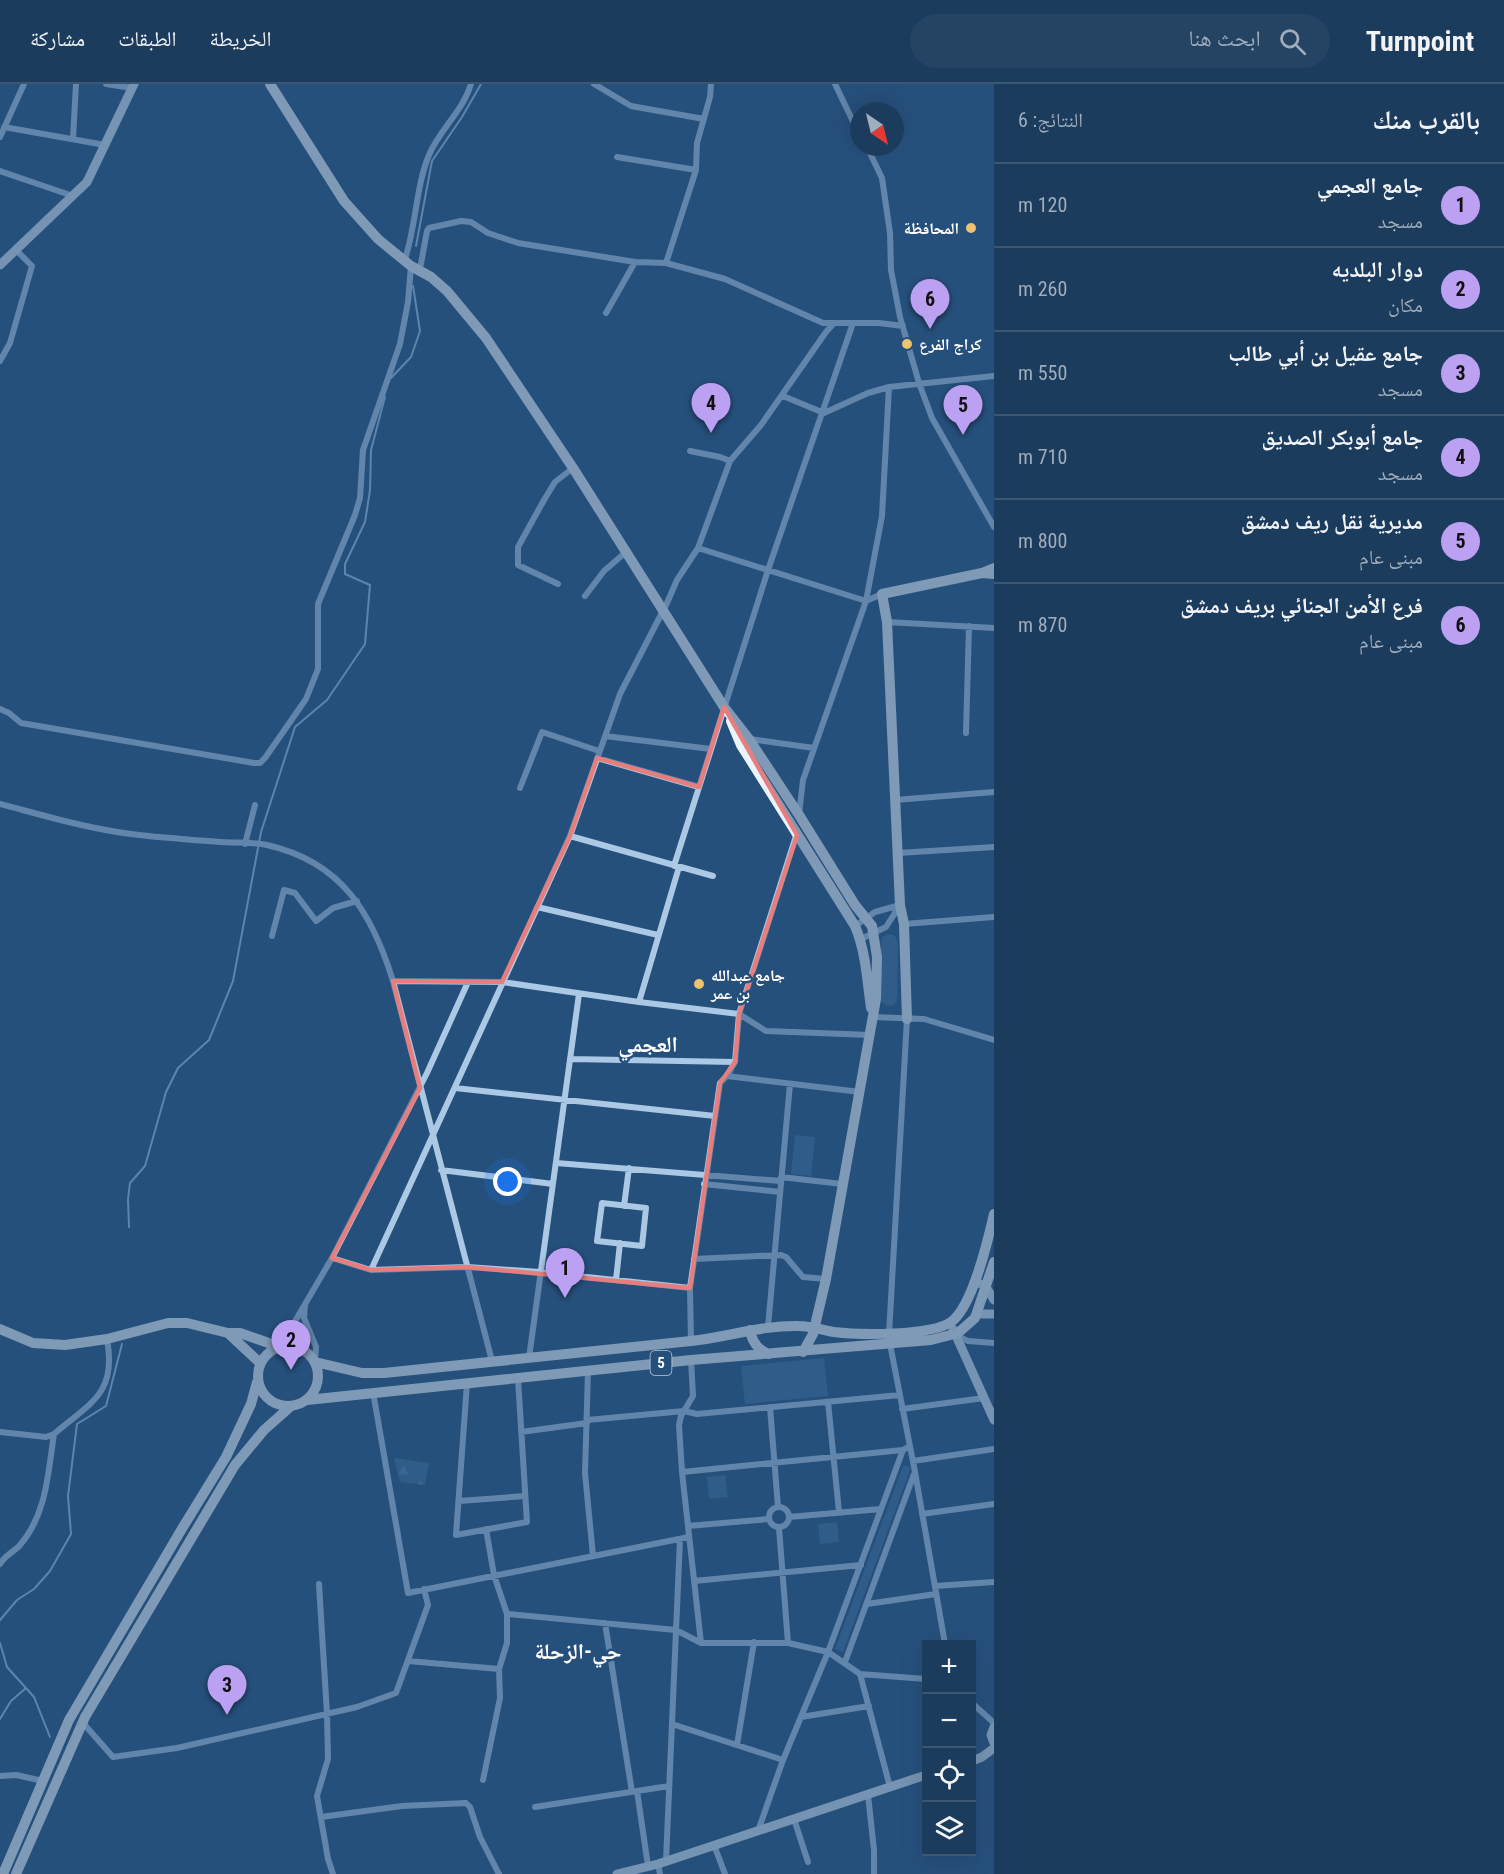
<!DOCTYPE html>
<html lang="ar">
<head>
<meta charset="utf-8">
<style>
  :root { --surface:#1c3c5d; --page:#254363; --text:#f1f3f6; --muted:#a0adbc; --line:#3a5672; --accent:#bca0f2 }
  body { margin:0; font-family:"Roboto Condensed","Noto Naskh Arabic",sans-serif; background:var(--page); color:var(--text); direction:rtl }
  .controls { position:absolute; right:18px; bottom:18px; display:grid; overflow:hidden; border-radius:0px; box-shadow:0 6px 24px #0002 }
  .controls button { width:54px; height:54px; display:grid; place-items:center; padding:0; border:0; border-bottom:2px solid var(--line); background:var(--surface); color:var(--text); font:30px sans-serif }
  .compass { position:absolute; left:850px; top:18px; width:54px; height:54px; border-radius:50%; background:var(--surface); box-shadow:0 6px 24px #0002; rotate:145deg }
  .you { position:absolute; left:508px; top:1098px; width:21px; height:21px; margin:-15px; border:4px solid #fff; border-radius:50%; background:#1a73e8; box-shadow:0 0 0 9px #1a73e833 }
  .badge { display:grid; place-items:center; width:39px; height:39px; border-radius:50%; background:var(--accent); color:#111; font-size:20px; font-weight:700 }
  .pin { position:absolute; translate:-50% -50px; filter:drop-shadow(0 2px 3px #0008) }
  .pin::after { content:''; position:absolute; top:32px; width:21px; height:18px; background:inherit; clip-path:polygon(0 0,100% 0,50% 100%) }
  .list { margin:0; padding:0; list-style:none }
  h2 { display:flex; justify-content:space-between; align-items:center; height:78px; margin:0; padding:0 24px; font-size:26px }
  h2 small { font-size:20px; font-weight:400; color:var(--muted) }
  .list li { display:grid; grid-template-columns:39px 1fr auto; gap:18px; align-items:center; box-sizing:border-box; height:84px; padding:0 24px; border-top:2px solid var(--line) }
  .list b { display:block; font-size:22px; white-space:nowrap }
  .list p { margin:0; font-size:20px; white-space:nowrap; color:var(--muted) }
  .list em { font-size:20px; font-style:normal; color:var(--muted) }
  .icon { flex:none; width:33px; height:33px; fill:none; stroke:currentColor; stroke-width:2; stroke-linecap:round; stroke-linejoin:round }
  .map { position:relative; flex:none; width:994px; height:1790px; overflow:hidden; direction:ltr }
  header { display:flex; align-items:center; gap:36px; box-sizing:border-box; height:84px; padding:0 30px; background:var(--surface); border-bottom:2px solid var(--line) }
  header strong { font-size:28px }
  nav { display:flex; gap:33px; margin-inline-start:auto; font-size:21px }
  .search { width:420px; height:54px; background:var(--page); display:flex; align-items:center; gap:15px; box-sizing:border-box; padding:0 21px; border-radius:33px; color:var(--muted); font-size:22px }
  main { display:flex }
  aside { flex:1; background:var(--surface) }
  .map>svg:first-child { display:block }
  .forest { fill:url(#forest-firs) }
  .park { fill:#3a6b99 }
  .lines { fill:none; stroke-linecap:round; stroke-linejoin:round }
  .stream { stroke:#9fc3e5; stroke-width:2 }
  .street { stroke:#abc8e4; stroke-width:6 }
  .secondary { stroke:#d4e4f4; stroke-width:9 }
  .primary { stroke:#ebf3fc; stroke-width:10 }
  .marked { fill:none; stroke:#e67e7e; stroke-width:4.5; stroke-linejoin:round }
  .poi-dot { fill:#edc270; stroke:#26507c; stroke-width:2 }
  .labels { text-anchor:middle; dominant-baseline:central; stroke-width:5; stroke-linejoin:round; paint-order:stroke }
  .shield { fill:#26507c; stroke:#becad8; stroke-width:1.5 }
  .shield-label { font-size:15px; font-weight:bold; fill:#fff }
  .poi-label { font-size:16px; font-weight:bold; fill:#fff; stroke:#26507c; text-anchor:start }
  .district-label { font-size:22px; font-weight:bold; fill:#fff; stroke:#26507c }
</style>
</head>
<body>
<header>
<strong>Turnpoint</strong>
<div class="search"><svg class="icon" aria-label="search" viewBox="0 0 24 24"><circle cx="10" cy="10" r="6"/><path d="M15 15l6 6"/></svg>ابحث هنا</div>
<nav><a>الخريطة</a><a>الطبقات</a><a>مشاركة</a></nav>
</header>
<main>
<aside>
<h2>بالقرب منك<small>النتائج: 6</small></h2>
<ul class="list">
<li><span class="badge">1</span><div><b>جامع العجمي</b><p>مسجد</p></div><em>120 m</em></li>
<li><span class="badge">2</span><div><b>دوار البلديه</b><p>مكان</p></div><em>260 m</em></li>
<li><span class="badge">3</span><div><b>جامع عقيل بن أبي طالب</b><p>مسجد</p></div><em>550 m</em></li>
<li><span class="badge">4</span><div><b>جامع أبوبكر الصديق</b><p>مسجد</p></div><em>710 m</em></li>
<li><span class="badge">5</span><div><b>مديرية نقل ريف دمشق</b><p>مبنى عام</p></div><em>800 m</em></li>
<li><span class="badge">6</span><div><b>فرع الأمن الجنائي بريف دمشق</b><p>مبنى عام</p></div><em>870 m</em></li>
</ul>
</aside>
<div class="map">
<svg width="994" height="1790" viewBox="0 0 994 1790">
  <defs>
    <pattern id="forest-firs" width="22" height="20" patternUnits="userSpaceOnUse" patternTransform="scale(1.5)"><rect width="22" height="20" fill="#3a6b99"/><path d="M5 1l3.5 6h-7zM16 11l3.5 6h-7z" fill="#5881a8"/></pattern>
  </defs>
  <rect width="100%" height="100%" fill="#26507c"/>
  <!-- forest -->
  <path class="forest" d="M 394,1374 L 429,1379 L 425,1401 L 400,1398 Z"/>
  <!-- park -->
  <path class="park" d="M 887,850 C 896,850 897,854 898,863 L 897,917 L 892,922 L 885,921 L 881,917 L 881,862 L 882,854 Z
    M 795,1051 L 815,1053 L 811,1092 L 791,1090 Z
    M 824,1274 L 828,1312 L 745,1320 L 741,1282 Z
    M 903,1382 L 907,1382 L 910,1384 L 909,1389 L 843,1568 L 835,1565 Z
    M 725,1391 L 728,1413 L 709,1415 L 707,1393 Z
    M 837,1438 L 839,1458 L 820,1460 L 818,1440 Z"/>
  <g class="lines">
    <!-- stream -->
    <path class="stream" d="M 416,162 L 432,77 L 462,33 L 481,0
      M 391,294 L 411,273 L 420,247 L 413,202
      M 129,1143 L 128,1115 L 130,1099 L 145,1082 L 166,1008 L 178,984 L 209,956 L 233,897 L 261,748 L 295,643 L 327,616 L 365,560 L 370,501 L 345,490 L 345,480 L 365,438 L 370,406 L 371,366 L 385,313
      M 0,1536 L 17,1516 L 34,1505 L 50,1487 L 71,1450 L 68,1412 L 77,1340 L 106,1322 L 122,1260
      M 0,1559 L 7,1583 L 34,1613 L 50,1653
      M 0,1635 L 11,1617 L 26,1604"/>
    <!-- street -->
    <path class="street" d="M 106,0 L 132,4
      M 594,0 L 631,22 L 704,35
      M 835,0 L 859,50
      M 4,43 L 105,61
      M 0,53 L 24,0
      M 73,55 L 76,0
      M 867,63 L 882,94 L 890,149 L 891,186 L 900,233 L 919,299 L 932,334 L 994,443
      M 617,73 L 696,86
      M 0,87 L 73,112
      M 405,175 C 416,142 416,102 429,71 C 440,45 463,27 471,0
      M 666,179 L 696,86 L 697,59 L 710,13 L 711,0
      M 420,185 L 427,147 L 429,144 L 461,137 L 471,138 L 488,149 L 518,159 L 635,178 L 666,179 L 725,195 L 823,239 L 879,239 L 903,242
      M 606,229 L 635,178
      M 0,277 L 10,259 L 32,182 L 16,166
      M 783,312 L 824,329 L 868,309 L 889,303 L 994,292
      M 690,367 L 720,373 L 730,377
      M 698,464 L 866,517 L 882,432 L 889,303
      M 558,500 L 518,481 L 518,463 L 544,416 L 555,398 L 573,384
      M 585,512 L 604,487 L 626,468
      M 887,538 L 994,544
      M 0,625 L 9,629 L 21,639 L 254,679 L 260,679 L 265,674 L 306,615 L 318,585 L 318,520 L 355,431 L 360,414 L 363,366 L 400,260 L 408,218 L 411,182
      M 966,649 L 969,542
      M 605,652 L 711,665
      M 750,655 L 814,664
      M 597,674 L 699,703
      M 520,704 L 542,648 L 599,667
      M 895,716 L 994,708
      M 0,720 C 46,732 92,746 139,751 C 166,754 193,756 221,758 C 236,759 252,758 267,761 C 342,778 372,829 393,897 L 492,1277
      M 799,730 L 803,696 L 866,517 L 882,510
      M 570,752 L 713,792
      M 245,760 L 255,721
      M 898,769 L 994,763
      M 674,782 L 768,486 L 853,239
      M 537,823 L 658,851
      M 904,840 L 994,833
      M 855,842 L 875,828 L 900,821 L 886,843 L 861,855
      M 272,852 L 284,806 L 295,809 L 316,837 L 333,824 L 357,817
      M 393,897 L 502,898 L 639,918 L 739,930 L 766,947 L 870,951
      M 639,918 L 679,783
      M 872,933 L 924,935 L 994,956
      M 570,975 L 735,978
      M 727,992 L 860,1008
      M 455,1004 L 715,1032
      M 556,1079 L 781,1097
      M 441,1086 L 553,1100
      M 781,1093 L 842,1100
      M 704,1100 L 780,1108
      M 602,1119 L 646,1124 L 642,1162 L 597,1157 Z
      M 624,1122 L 629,1084
      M 332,1174 L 371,1186 L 467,1183 L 540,1188 L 690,1204
      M 694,1175 L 781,1171 L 786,1173 L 803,1193 L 826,1195
      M 371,1186 L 570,752 L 620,610 L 667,519 L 677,496 L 698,464 L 730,377 L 761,341 L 826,248 L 834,239
      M 616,1196 L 620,1159
      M 305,1221 L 304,1234 L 316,1263 L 315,1278
      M 768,1243 L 790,1000
      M 889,1250 L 907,935
      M 957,1252 L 968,1257 L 994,1259
      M 691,1257 L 690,1204 L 720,999 L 727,992 L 735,978 L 739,930 L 797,749
      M 890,1260 L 915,1388 L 945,1560
      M 280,1263 L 332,1174 L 427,989 L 468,898
      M 529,1274 L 579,910
      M 691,1276 L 693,1312 L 681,1332 L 679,1341 L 682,1388 L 701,1559
      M 588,1287 L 585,1389 L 593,1472
      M 467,1299 L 456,1451 L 527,1438 L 518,1295
      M 373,1308 L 408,1509 L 689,1453
      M 828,1318 L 839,1428
      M 770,1323 L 778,1423
      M 902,1325 L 984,1314
      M 587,1336 L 684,1327 L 697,1330 L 900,1311
      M 0,1348 L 46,1353 L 54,1350 C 91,1318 117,1310 107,1255
      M 521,1348 L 587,1339
      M 913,1377 L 994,1365
      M 682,1388 L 903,1366
      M 459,1417 L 525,1412
      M769 1433a10 10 0 1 1 20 0a10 10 0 1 1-20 0Z
      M 922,1430 L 994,1420
      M 789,1433 L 881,1425
      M 688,1442 L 769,1435
      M 779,1444 L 788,1559
      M 0,1480 C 5,1471 14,1468 20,1461 C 47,1430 48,1388 54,1350
      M 694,1497 L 861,1481
      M 319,1500 L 327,1630 L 328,1675 L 317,1712 L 328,1775 L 333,1790
      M 935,1502 L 994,1498
      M 867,1520 L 936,1510
      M 507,1530 L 676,1546 L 701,1559 L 788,1559 L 828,1568 L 860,1590 L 926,1595
      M 605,1539 L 632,1708
      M 408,1577 L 499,1585
      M 845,1578 L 914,1390
      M 860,1590 L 890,1703
      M 972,1619 L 994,1639
      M 801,1633 L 869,1622
      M 83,1639 L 113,1673 L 177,1664 L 357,1623 L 396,1609 L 428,1521 L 424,1505
      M 672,1640 L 783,1676
      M 737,1661 L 754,1558
      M 0,1692 L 16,1691 L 43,1697
      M 483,1696 L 500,1614 L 499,1585 L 507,1559 L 507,1530 L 494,1491 L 486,1445
      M 637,1707 L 648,1782
      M 868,1711 L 874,1766 L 874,1790
      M 535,1723 L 669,1702
      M 321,1733 L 402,1722 L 466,1719 L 470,1723 L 480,1753 L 499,1790
      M 794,1735 L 808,1778
      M 758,1747 L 783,1676 L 828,1568 L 903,1366 L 910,1362
      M 714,1761 L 725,1790
      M 666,1777 L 680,1455
      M 658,1780 L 660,1790"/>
    <!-- secondary -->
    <path class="secondary" d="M 0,181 L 87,98 L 134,0
      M 981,1200 L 986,1203 L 994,1216
      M 977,1230 L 994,1230
      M 953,1245 L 994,1336
      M 994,1643 L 991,1651 L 994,1659
      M 972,1677 L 982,1673 L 994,1664
      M 617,1790 L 658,1780 L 926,1691"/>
    <!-- primary -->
    <path class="primary" d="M 270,0 L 344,117 L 378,155 L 411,182 L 431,193 L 447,207 L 486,254 L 573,384 L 724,623 L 749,655 L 799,731 L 855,821 L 872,842 L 877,873 L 876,915 L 826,1195 L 813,1250 L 803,1268
      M 994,484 L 982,489 L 994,490
      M 731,637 L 741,661 L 855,842 C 866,868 867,896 871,924
      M 907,935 L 904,840 L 900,821 L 887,538 L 882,510 L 982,489
      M 0,1245 L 33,1259 L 65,1261 L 107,1255 L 168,1239 L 187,1239 L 228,1249 L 240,1249 L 280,1263
      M 750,1246 C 752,1258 758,1266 769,1270
      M 228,1249 L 260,1279
      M258 1292a30 30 0 1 1 60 0a30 30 0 1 1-60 0Z
      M 315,1278 L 362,1289 L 384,1289 C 487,1278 589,1267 691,1257 C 728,1253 762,1241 799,1242 C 811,1242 823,1246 834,1248 C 859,1251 931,1252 951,1238 C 973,1222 988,1156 994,1130
      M 307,1316 L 691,1276 L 931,1256 L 958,1249 L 975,1234 L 994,1178
      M 3,1790 L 69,1636 L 183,1443 L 226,1373 L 251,1320 L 257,1298
      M 16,1790 L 85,1633 L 235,1381 L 264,1346 L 290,1323"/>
  </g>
  <!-- marked area -->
  <path d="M0 0H994V1790H0ZM 724,623 L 797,751 L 739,930 L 735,978 L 720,999 L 690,1204 L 467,1183 L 371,1186 L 332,1174 L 420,1004 L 393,897 L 502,898 L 570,752 L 597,674 L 699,703 Z" fill="#26507c" fill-opacity=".55" fill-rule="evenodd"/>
  <path class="marked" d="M 724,623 L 797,751 L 739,930 L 735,978 L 720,999 L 690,1204 L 467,1183 L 371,1186 L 332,1174 L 420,1004 L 393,897 L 502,898 L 570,752 L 597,674 L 699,703 Z"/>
  <!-- markers -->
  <g class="poi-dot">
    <circle cx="971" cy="144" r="6"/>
    <circle cx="907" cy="260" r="6"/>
    <circle cx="699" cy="900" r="6"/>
  </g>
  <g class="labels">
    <!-- shield labels -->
    <rect class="shield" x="650.5" y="1267" width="21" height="24" rx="4.5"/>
    <g class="shield-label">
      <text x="661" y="1279">5</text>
    </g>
    <!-- poi labels -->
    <g class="poi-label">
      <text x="959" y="144" text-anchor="end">المحافظة</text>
      <text x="919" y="260">كراج الفرع</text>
      <text x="711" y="891">جامع عبدالله<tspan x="711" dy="18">بن عمر</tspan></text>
    </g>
    <!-- district labels -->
    <g class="district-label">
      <text x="648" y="960">العجمي</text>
      <text x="578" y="1567">حي-الزحلة</text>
    </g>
  </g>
</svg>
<div class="controls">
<button>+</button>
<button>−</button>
<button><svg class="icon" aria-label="locate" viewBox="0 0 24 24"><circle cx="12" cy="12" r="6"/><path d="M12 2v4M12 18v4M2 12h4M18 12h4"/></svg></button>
<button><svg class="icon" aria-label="layers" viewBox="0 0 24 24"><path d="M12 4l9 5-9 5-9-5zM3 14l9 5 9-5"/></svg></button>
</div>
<svg class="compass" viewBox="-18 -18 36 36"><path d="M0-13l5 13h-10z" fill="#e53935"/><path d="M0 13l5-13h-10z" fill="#a0adbc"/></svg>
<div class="you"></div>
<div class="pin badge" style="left:565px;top:1214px">1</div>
<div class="pin badge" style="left:291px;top:1286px">2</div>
<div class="pin badge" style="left:227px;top:1631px">3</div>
<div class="pin badge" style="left:711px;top:349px">4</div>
<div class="pin badge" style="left:963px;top:351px">5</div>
<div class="pin badge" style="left:930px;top:245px">6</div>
</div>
</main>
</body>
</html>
